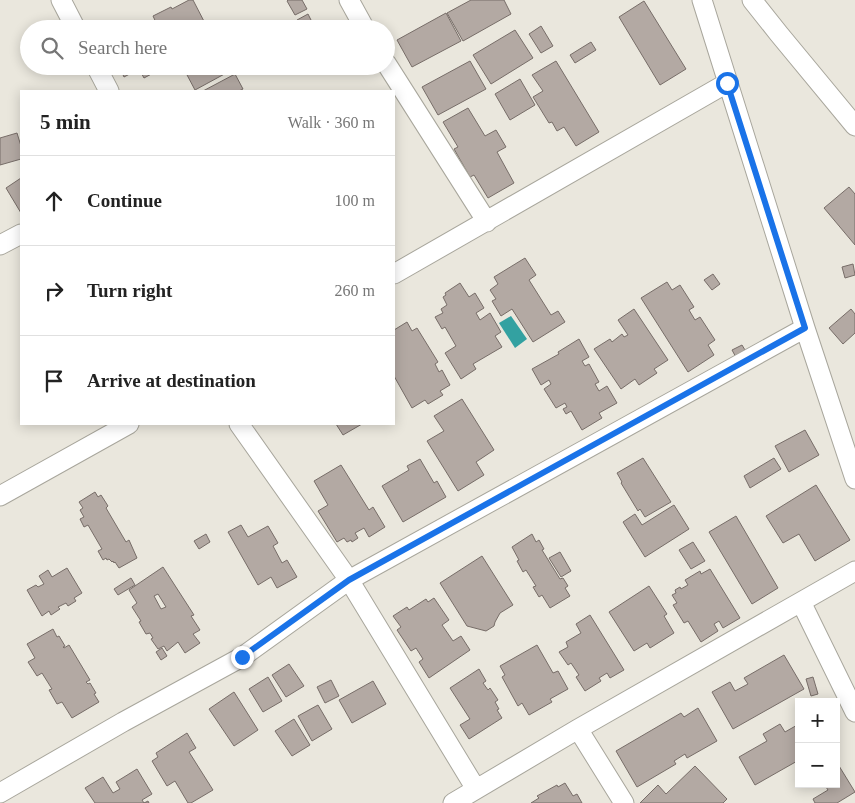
<!DOCTYPE html>
<html lang="en">
<head>
<meta charset="utf-8">
<style>
  :root { --surface:#fff; --page:#f6f6f6; --text:#222; --muted:#767676; --line:#e0e0e0 }
  body { margin:0; font-family:"Times New Roman",serif; background:var(--page); color:var(--text) }
  .controls { position:absolute; right:15px; bottom:15px; display:grid; overflow:hidden; border-radius:0px; box-shadow:0 2px 12px #0003 }
  .controls button { width:45px; height:45px; display:grid; place-items:center; padding:0; border:0; border-bottom:1px solid var(--line); background:var(--surface); color:var(--text); font:25px sans-serif }
  .stop { position:absolute; width:15px; height:15px; margin:-11px; border:4px solid #1a73e8; border-radius:50%; background:#fff }
  .stop.end { background:#1a73e8; border-color:#fff; box-shadow:0 1px 5px #0008 }
  .list { margin:0; padding:0; list-style:none }
  h2 { display:flex; justify-content:space-between; align-items:center; height:65px; margin:0; padding:0 20px; font-size:21px }
  h2 small { font-size:16px; font-weight:400; color:var(--muted) }
  .list li { display:grid; grid-template-columns:32px 1fr auto; gap:15px; align-items:center; box-sizing:border-box; height:90px; padding:0 20px; border-top:1px solid var(--line) }
  .list b { display:block; font-size:19px; white-space:nowrap }
  .list em { font-size:16px; font-style:normal; color:var(--muted) }
  .icon { flex:none; width:28px; height:28px; fill:none; stroke:currentColor; stroke-width:2; stroke-linecap:round; stroke-linejoin:round }
  .map { position:relative; flex:none; width:855px; height:803px; overflow:hidden }
  .search { position:absolute; background:var(--surface); box-shadow:0 2px 12px #0003; left:20px; top:20px; width:375px; height:55px; display:flex; align-items:center; gap:12px; box-sizing:border-box; padding:0 18px; border-radius:28px; color:var(--muted); font-size:19px }
  .panel { position:absolute; background:var(--surface); box-shadow:0 2px 12px #0003; left:20px; top:90px; width:375px; height:335px; border-radius:0px }
  .map>svg:first-child { display:block }
  .water { fill:#33a1a1 }
  .building { fill:#b3a9a3; stroke:#776d68; fill-rule:evenodd }
  .lines { fill:none; stroke-linecap:round; stroke-linejoin:round }
  .minor-casing { stroke:#a8a69c; stroke-width:21 }
  .minor { stroke:#fff; stroke-width:19 }
  .route { stroke:#1a73e8; stroke-width:6 }
</style>
</head>
<body>
<div class="map">
<svg width="855" height="803" viewBox="0 0 855 803">
  <rect width="100%" height="100%" fill="#eae7dd"/>
  <!-- water -->
  <path class="water" d="M 511,316 L 527,339 L 515,348 L 499,323 Z"/>
  <!-- building -->
  <path class="building" d="M 189,0 L 193,0 L 208,29 L 159,29 L 153,16 L 171,7 L 172,9 Z
    M 288,0 L 302,0 L 307,9 L 295,15 L 287,1 Z
    M 471,0 L 504,0 L 511,14 L 463,41 L 447,13 Z
    M 644,1 L 686,69 L 660,85 L 619,17 Z
    M 446,13 L 461,41 L 412,67 L 397,40 Z
    M 308,14 L 313,24 L 302,29 L 297,20 Z
    M 541,26 L 553,46 L 541,53 L 529,34 Z
    M 515,30 L 533,58 L 491,84 L 473,55 Z
    M 591,42 L 596,50 L 575,63 L 570,55 Z
    M 470,61 L 486,89 L 438,115 L 422,87 Z
    M 556,61 L 599,132 L 576,146 L 564,127 L 557,131 L 552,122 L 549,123 L 533,97 L 543,91 L 532,75 Z
    M 119,66 L 154,66 L 157,71 L 144,78 L 139,69 L 124,77 Z
    M 198,66 L 227,66 L 230,71 L 195,90 L 186,73 Z
    M 235,74 L 243,89 L 239,91 L 203,91 Z
    M 520,79 L 535,105 L 510,120 L 495,94 Z
    M 468,108 L 485,136 L 496,130 L 506,147 L 497,152 L 514,183 L 488,198 L 474,175 L 470,177 L 454,149 L 458,147 L 443,122 Z
    M 17,133 L 21,146 L 21,159 L 0,165 L 0,138 Z
    M 21,178 L 21,213 L 6,188 Z
    M 849,187 L 855,194 L 855,245 L 824,208 Z
    M 525,258 L 536,275 L 529,280 L 551,315 L 558,311 L 565,322 L 533,342 L 512,309 L 501,316 L 492,301 L 496,299 L 490,290 L 498,284 L 494,277 Z
    M 853,264 L 855,275 L 845,278 L 842,267 Z
    M 713,274 L 720,284 L 712,290 L 704,280 Z
    M 667,282 L 672,290 L 680,285 L 694,307 L 689,310 L 695,320 L 700,317 L 715,340 L 708,345 L 714,355 L 688,372 L 641,298 Z
    M 460,283 L 469,297 L 475,293 L 484,308 L 476,313 L 480,320 L 490,313 L 501,332 L 495,336 L 502,347 L 473,364 L 476,369 L 461,379 L 445,353 L 456,346 L 445,327 L 442,329 L 435,317 L 443,313 L 441,309 L 447,305 L 443,297 L 446,295 L 445,293 Z
    M 634,309 L 668,360 L 654,369 L 657,373 L 639,385 L 635,379 L 621,389 L 594,349 L 610,339 L 612,342 L 622,334 L 624,337 L 628,335 L 618,320 Z
    M 851,309 L 855,314 L 855,333 L 843,344 L 829,328 Z
    M 407,322 L 412,331 L 417,328 L 438,362 L 435,364 L 439,372 L 442,370 L 450,385 L 440,391 L 443,395 L 428,404 L 425,400 L 412,408 L 394,376 L 394,330 Z
    M 579,339 L 589,357 L 582,361 L 585,366 L 589,364 L 599,382 L 595,384 L 599,391 L 607,386 L 617,403 L 599,413 L 602,418 L 582,430 L 571,411 L 566,414 L 563,409 L 567,407 L 565,403 L 556,408 L 544,389 L 551,384 L 549,380 L 541,385 L 532,369 L 559,354 L 558,352 Z
    M 742,345 L 748,355 L 738,361 L 732,350 Z
    M 462,399 L 494,450 L 476,462 L 484,475 L 458,491 L 427,441 L 444,431 L 434,416 Z
    M 336,424 L 362,424 L 343,435 Z
    M 805,430 L 819,455 L 789,472 L 775,446 Z
    M 643,458 L 671,502 L 645,517 L 640,509 L 638,511 L 621,483 L 622,482 L 617,473 Z
    M 774,458 L 781,469 L 750,488 L 744,476 Z
    M 420,459 L 434,483 L 437,481 L 446,497 L 403,522 L 382,486 L 409,470 L 407,466 Z
    M 341,465 L 369,510 L 373,507 L 385,527 L 369,537 L 364,528 L 355,533 L 358,538 L 352,542 L 351,540 L 347,542 L 344,538 L 337,542 L 318,511 L 328,505 L 314,481 Z
    M 816,485 L 850,540 L 815,561 L 799,534 L 783,543 L 766,516 Z
    M 95,492 L 98,497 L 101,495 L 108,506 L 106,508 L 126,542 L 129,540 L 137,558 L 119,568 L 115,562 L 114,563 L 113,561 L 112,562 L 109,559 L 107,560 L 106,558 L 103,560 L 98,551 L 102,549 L 88,525 L 84,527 L 80,519 L 84,517 L 80,510 L 83,508 L 79,502 Z
    M 674,505 L 689,529 L 645,557 L 623,522 L 635,514 L 642,525 Z
    M 736,516 L 778,588 L 752,604 L 709,532 Z
    M 241,525 L 248,537 L 268,526 L 278,543 L 273,546 L 282,563 L 287,560 L 297,577 L 277,588 L 271,577 L 258,585 L 228,532 Z
    M 206,534 L 210,542 L 199,549 L 194,541 Z
    M 532,534 L 536,542 L 539,540 L 544,549 L 542,550 L 560,579 L 563,578 L 568,586 L 565,588 L 570,596 L 550,608 L 542,595 L 539,597 L 533,587 L 536,586 L 526,570 L 523,572 L 517,561 L 519,560 L 512,547 Z
    M 693,542 L 705,561 L 691,569 L 679,550 Z
    M 560,552 L 571,571 L 561,577 L 549,558 Z
    M 482,556 L 513,605 L 500,613 L 495,622 L 494,626 L 486,631 L 467,626 L 440,583 Z
    M 163,567 L 194,615 L 191,616 L 200,630 L 193,634 L 200,643 L 185,653 L 178,642 L 167,651 L 164,646 L 158,649 L 151,639 L 153,638 L 150,633 L 146,634 L 139,622 L 141,621 L 132,607 L 137,603 L 129,590 ZM 158,594 L 166,607 L 161,609 L 154,596 Z
    M 67,568 L 82,593 L 74,598 L 76,601 L 68,606 L 66,603 L 58,607 L 60,609 L 51,615 L 49,611 L 42,616 L 27,590 L 36,585 L 38,587 L 44,584 L 39,576 L 48,570 L 52,577 Z
    M 710,569 L 740,618 L 723,628 L 719,621 L 714,624 L 718,631 L 701,642 L 688,621 L 684,623 L 673,605 L 677,603 L 672,595 L 676,593 L 675,590 L 680,587 L 681,589 L 688,585 L 685,580 L 700,571 L 701,574 Z
    M 131,578 L 135,585 L 118,595 L 114,589 Z
    M 649,586 L 667,614 L 664,616 L 674,633 L 650,648 L 647,643 L 634,651 L 609,612 Z
    M 434,598 L 449,620 L 442,625 L 453,641 L 461,636 L 470,650 L 429,678 L 419,662 L 423,659 L 416,648 L 411,651 L 397,630 L 401,627 L 393,616 L 407,607 L 409,610 L 426,599 L 428,602 Z
    M 590,615 L 624,670 L 610,678 L 607,673 L 599,678 L 601,681 L 585,691 L 576,677 L 579,675 L 571,663 L 568,665 L 559,652 L 568,647 L 566,642 L 581,633 L 576,624 Z
    M 53,629 L 57,637 L 59,636 L 65,646 L 63,647 L 64,648 L 69,645 L 90,680 L 86,682 L 88,684 L 90,683 L 96,693 L 94,694 L 99,702 L 72,718 L 62,702 L 57,704 L 49,690 L 52,689 L 42,673 L 37,676 L 28,662 L 35,658 L 27,644 Z
    M 537,645 L 553,673 L 558,671 L 568,689 L 550,699 L 552,702 L 529,715 L 522,703 L 518,706 L 502,677 L 505,675 L 500,666 Z
    M 162,648 L 167,656 L 161,660 L 156,652 Z
    M 784,655 L 804,689 L 733,729 L 712,692 L 730,682 L 735,691 L 748,684 L 744,678 Z
    M 289,664 L 304,686 L 286,697 L 272,675 Z
    M 479,669 L 486,681 L 483,683 L 488,690 L 490,688 L 498,700 L 495,702 L 499,709 L 497,710 L 502,718 L 469,739 L 460,725 L 470,719 L 450,688 Z
    M 268,677 L 282,701 L 263,712 L 249,689 Z
    M 813,677 L 818,694 L 811,696 L 806,679 Z
    M 331,680 L 339,696 L 325,703 L 317,687 Z
    M 373,681 L 386,704 L 352,723 L 339,700 Z
    M 234,692 L 258,730 L 234,746 L 209,709 Z
    M 318,705 L 332,729 L 312,741 L 298,716 Z
    M 698,708 L 717,741 L 687,758 L 685,754 L 674,761 L 676,764 L 637,787 L 616,751 L 681,713 L 684,717 Z
    M 294,719 L 310,745 L 292,756 L 275,731 Z
    M 780,724 L 785,732 L 799,724 L 799,760 L 755,785 L 739,757 L 767,741 L 763,734 Z
    M 187,733 L 196,748 L 189,752 L 213,790 L 191,803 L 188,803 L 175,781 L 167,786 L 152,761 L 158,757 L 156,753 Z
    M 836,761 L 855,792 L 837,803 L 815,803 L 813,799 L 828,790 L 824,784 L 836,784 Z
    M 695,766 L 727,799 L 723,803 L 640,803 L 658,785 L 666,794 Z
    M 137,769 L 152,794 L 142,800 L 144,803 L 148,801 L 149,803 L 95,803 L 85,788 L 103,777 L 113,793 L 120,789 L 116,782 Z
    M 565,783 L 573,796 L 577,794 L 582,803 L 531,803 L 539,798 L 537,796 L 557,785 L 558,787 Z"/>
  <g class="lines">
    <!-- minor casing -->
    <g class="minor-casing">
      <path id="minor" d="M 61,0 L 76,29
        M 349,0 L 365,29
        M 702,0 L 805,328 L 855,479
        M 752,0 L 779,34 L 855,126
        M 386,63 L 487,222
        M 96,66 L 109,91
        M 0,245 L 21,234
        M 394,274 L 727,83
        M 239,424 L 349,580 L 476,789
        M 0,496 L 129,424
        M 801,602 L 855,712
        M 578,729 L 624,803
        M 0,793 L 123,722 L 242,657 L 349,580 L 805,328
        M 453,803 L 578,729 L 855,571"/>
    </g>
    <!-- minor -->
    <use href="#minor" class="minor"/>
  </g>
  <g class="lines">
    <!-- route -->
    <path class="route" d="M 242,657 L 349,580 L 805,328 L 727,83"/>
  </g>
</svg>
<div class="controls">
<button>+</button>
<button>−</button>
</div>
<div class="stop" style="left:727px;top:83px"></div>
<div class="stop end" style="left:242px;top:657px"></div>
<div class="search"><svg class="icon" aria-label="search" viewBox="0 0 24 24"><circle cx="10" cy="10" r="6"/><path d="M15 15l6 6"/></svg>Search here</div>
<section class="panel">
<h2>5 min<small>Walk · 360 m</small></h2>
<ul class="list">
<li><svg class="icon" aria-label="ahead" viewBox="0 0 24 24"><path d="M12 20V5M6 11l6-6 6 6"/></svg><div><b>Continue</b></div><em>100 m</em></li>
<li><svg class="icon" aria-label="right" viewBox="0 0 24 24"><path d="M7 20v-9h11M14 6l5 5-5 5"/></svg><div><b>Turn right</b></div><em>260 m</em></li>
<li><svg class="icon" aria-label="arrive" viewBox="0 0 24 24"><path d="M6 21V4h12l-3 4 3 4H6"/></svg><div><b>Arrive at destination</b></div></li>
</ul>
</section>
</div>
</body>
</html>
